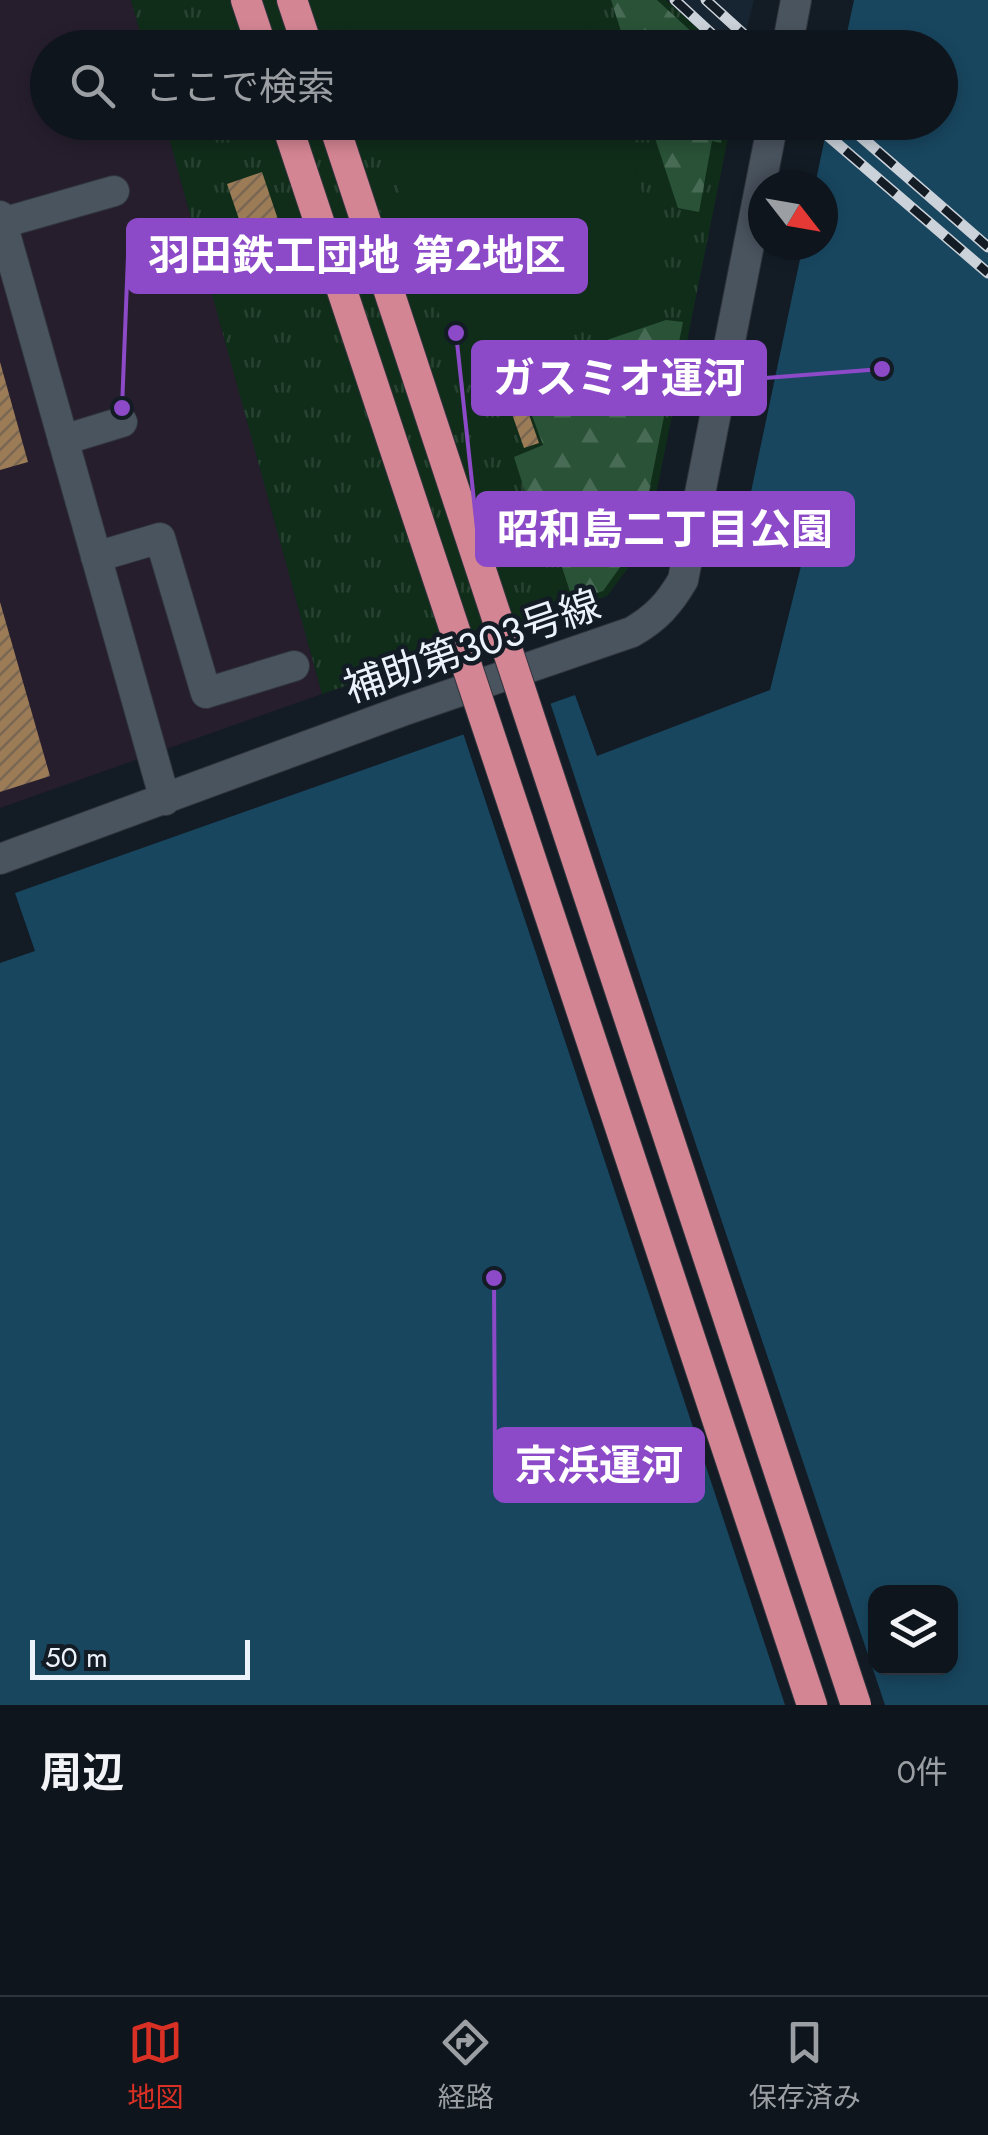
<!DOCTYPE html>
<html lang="ja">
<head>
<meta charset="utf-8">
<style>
  :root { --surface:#0e151c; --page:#171e25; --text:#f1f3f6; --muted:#9b9fa3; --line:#2e343b; --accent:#d93025 }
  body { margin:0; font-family:Jost,"Noto Sans JP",sans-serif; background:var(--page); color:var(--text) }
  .controls { position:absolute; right:30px; bottom:30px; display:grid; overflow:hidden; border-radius:20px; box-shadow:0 5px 15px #0003 }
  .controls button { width:90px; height:90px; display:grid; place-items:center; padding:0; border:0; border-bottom:2px solid var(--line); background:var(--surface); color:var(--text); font:50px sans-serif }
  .compass { position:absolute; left:748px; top:170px; width:90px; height:90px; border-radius:50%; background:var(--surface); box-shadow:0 5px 15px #0003; rotate:121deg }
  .scale { position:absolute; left:30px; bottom:25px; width:220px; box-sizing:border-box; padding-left:10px; border:5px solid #ecf2f9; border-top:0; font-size:28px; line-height:35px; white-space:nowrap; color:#ecf2f9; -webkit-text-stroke:8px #131c25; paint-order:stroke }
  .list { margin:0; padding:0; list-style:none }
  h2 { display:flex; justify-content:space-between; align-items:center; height:130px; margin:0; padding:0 40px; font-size:42px }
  h2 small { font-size:32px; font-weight:400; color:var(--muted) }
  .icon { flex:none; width:55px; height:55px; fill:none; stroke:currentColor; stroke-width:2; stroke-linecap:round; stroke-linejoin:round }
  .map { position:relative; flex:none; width:988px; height:1705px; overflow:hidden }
  .search { position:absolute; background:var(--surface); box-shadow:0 5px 15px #0003; left:30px; right:30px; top:30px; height:110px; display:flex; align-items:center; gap:25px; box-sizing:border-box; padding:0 35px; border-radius:55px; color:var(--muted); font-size:38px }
  .sheet { height:290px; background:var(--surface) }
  nav { display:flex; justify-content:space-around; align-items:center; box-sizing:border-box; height:140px; border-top:2px solid var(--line); background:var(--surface); font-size:28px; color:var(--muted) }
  nav a { display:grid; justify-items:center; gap:5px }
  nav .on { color:var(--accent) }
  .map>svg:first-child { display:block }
  .built { fill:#172432 }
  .industrial { fill:#261e2d }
  .grass { fill:url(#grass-tufts) }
  .forest { fill:url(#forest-firs) }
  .pitch { fill:#102d1a }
  .water { fill:#18465f; fill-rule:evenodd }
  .pier { fill:#131c25 }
  .building { fill:url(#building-hatch) }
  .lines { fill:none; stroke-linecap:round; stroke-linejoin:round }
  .minor-casing { stroke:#31353d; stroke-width:32 }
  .highway-casing { stroke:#31353d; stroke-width:32 }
  .minor { stroke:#4a545f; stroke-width:30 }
  .highway { stroke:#d48593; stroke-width:30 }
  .rail-casing { stroke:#ccd2da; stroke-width:11 }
  .rail { stroke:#131c25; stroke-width:8; stroke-dasharray:22; stroke-linecap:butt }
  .highway-bridge-casing { stroke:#31353d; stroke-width:32; stroke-linecap:butt }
  .highway-bridge { stroke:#d48593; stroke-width:30 }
  .labels { text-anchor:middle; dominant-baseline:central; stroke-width:9; stroke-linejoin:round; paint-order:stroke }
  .street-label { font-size:40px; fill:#ecf2f9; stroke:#131c25 }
  .leader { fill:none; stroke:#8c4ac8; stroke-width:4 }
  .callout-dot { fill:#8c4ac8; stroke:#131c25; stroke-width:4 }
  .callout { fill:#8c4ac8; stroke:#8c4ac8; stroke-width:4 }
  .callout-label { font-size:42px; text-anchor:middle; font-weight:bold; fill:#fff }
</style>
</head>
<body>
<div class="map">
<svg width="988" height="1705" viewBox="0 0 988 1705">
  <defs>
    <pattern id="grass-tufts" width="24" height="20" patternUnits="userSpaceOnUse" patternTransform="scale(2.5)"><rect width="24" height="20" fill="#102d1a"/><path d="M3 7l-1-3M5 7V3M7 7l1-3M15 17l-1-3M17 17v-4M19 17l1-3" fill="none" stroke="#274231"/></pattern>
    <pattern id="forest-firs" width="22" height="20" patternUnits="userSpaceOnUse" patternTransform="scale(2.5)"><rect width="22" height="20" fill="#295237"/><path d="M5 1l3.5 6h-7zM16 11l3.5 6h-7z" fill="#486b55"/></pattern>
    <pattern id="building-hatch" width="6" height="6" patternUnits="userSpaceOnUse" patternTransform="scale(2.5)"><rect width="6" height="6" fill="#9c7b57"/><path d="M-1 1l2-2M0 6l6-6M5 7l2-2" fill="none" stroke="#7a6752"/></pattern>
  </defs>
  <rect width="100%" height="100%" fill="#131c25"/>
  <!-- built -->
  <path class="built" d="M 679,0 L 754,0 L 742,47 L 733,47 Z"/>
  <!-- industrial -->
  <path class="industrial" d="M 0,0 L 131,0 L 144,47 L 48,48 L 48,122 L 165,123 L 322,694 L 0,808 Z"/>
  <!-- grass -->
  <path class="grass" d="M 131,0 L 666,0 L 718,47 L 144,47 Z
    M 165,123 L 731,123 L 646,544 L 607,596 L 322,694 Z"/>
  <!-- forest -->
  <path class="forest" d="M 611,0 L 657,0 L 708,47 L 626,47 Z
    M 650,123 L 725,123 L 721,143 L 712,141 L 699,212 L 678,208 Z
    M 666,320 L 683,322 L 639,541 L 603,591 L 573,601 L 561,564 L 547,561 L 514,457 L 543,445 L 528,405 L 542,399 L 530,366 Z"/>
  <!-- pitch -->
  <path class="pitch" d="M 227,0 L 328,0 L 342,47 L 243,47 Z
    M 390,0 L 580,0 L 595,47 L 353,47 L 343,16 Z
    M 365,122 L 279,156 L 268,123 Z
    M 377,123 L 620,123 L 677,300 L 458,372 Z"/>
  <!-- water -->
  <path class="water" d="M 854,0 L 988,0 L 988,1705 L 0,1705 L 0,963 L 35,951 L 15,893 L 575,695 L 597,756 L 770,690 L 815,510 L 751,492 L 803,245 L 823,245 L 823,185 L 815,185 L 828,123 L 940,122 L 940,48 L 844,47 ZM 876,1592 L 950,1592 L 950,1668 L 876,1668 Z"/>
  <!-- pier -->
  <path class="pier" d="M 549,699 L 687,1118 L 885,1705 L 785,1705 L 462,730 Z"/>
  <!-- building -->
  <path class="building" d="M 262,172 L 289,252 L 254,263 L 227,184 Z
    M 0,362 L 28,462 L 0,470 Z
    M 527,409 L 539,443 L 524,448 L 512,414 Z
    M 0,602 L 50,776 L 0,792 Z"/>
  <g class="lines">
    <!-- minor casing -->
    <g class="minor-casing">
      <path id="minor" d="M 787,48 L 796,0
        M 0,216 L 165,800
        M 2,223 L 114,191
        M 63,440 L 122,422
        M 96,557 L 160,538 L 206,693 L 294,666
        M 0,859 L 405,710 L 632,632 C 656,618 669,604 683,580 L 773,122"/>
    </g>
    <!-- highway casing -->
    <g class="highway-casing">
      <path id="highway" d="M 246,0 L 262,48
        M 292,0 L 308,48
        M 518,820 L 812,1705"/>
    </g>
    <!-- minor -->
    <use href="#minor" class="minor"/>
    <!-- highway -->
    <use href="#highway" class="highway"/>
    <!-- rail casing -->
    <g class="rail-casing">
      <path id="rail" d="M 675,0 L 727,48
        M 706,0 L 759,48
        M 812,122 L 988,273
        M 844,122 L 988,247"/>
    </g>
    <!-- rail -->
    <use href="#rail" class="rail"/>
    <!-- highway-bridge casing -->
    <g class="highway-bridge-casing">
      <path id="highway-bridge" d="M 286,122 L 518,820
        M 333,122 L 856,1705"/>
    </g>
    <!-- highway-bridge -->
    <use href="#highway-bridge" class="highway-bridge"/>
  </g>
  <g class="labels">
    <!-- street labels -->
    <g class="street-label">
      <text transform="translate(472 646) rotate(-19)">補助第303号線</text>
    </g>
  </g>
  <!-- callouts -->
  <path class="leader" d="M122 408L128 256M882 369L765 378M456 333L477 529M494 1278L495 1465"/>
  <g class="callout-dot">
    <circle cx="122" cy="408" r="10"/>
    <circle cx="882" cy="369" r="10"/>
    <circle cx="456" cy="333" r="10"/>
    <circle cx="494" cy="1278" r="10"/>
  </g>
  <g class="callout">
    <rect x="128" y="220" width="458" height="72" rx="10"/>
    <rect x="473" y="342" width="292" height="72" rx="10"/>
    <rect x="477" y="493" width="376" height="72" rx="10"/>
    <rect x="495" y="1429" width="208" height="72" rx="10"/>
  </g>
  <g class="callout-label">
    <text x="357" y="270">羽田鉄工団地 第2地区</text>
    <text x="619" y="393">ガスミオ運河</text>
    <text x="665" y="544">昭和島二丁目公園</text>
    <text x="599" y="1480">京浜運河</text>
  </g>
</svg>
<div class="controls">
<button><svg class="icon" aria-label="layers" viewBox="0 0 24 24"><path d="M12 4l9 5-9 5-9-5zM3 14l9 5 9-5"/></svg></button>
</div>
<svg class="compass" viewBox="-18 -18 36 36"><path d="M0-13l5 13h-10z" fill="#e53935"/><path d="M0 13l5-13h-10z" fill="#9b9fa3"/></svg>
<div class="scale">50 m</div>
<div class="search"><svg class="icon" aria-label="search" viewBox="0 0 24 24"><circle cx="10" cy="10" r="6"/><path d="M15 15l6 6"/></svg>ここで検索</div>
</div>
<section class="sheet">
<h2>周辺<small>0件</small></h2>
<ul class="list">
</ul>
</section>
<nav>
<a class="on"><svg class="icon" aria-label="map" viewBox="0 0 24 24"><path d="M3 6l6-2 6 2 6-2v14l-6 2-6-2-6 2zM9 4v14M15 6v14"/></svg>地図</a>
<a><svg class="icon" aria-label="directions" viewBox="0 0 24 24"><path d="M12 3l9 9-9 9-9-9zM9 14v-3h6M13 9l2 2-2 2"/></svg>経路</a>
<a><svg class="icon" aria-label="saved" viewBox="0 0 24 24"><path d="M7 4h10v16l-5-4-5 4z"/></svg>保存済み</a>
</nav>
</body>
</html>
